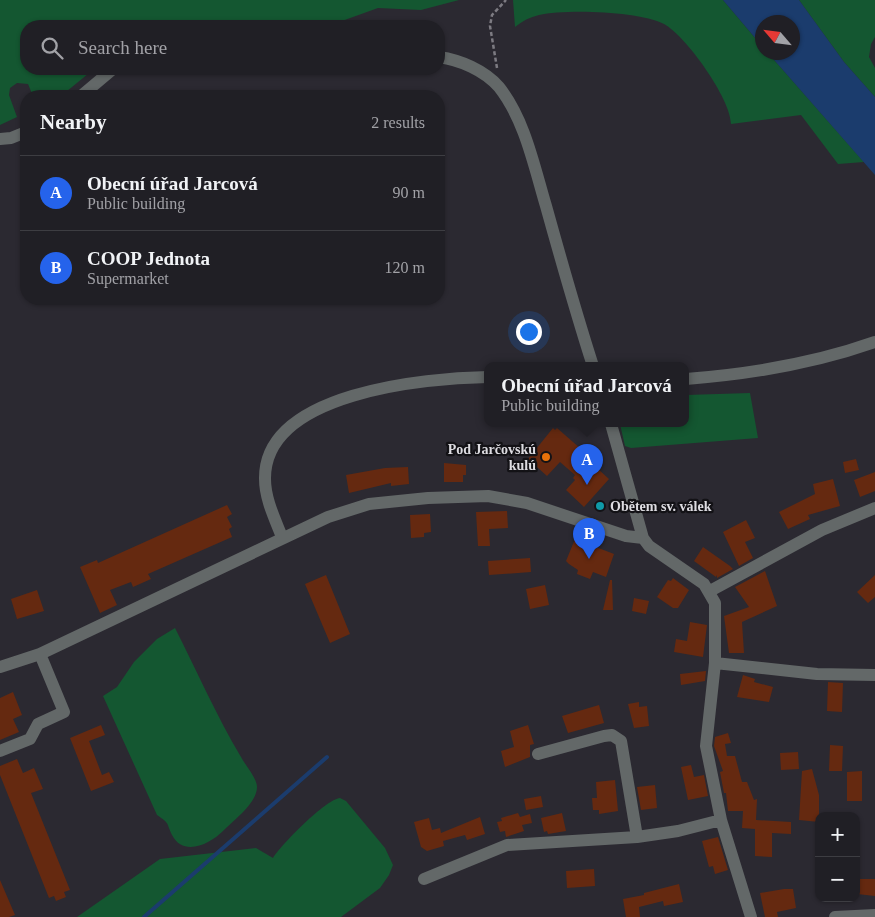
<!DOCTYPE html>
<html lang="en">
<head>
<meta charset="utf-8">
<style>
  :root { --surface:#201f25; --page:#28272d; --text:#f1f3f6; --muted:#a2a2a7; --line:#3d3d42; --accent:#2563eb }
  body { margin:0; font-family:Georgia,serif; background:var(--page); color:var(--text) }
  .controls { position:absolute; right:15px; bottom:15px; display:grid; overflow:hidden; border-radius:10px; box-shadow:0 1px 4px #0004 }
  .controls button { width:45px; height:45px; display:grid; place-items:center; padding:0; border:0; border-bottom:1px solid var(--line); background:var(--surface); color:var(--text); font:25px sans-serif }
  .compass { position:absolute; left:755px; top:15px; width:45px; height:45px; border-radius:50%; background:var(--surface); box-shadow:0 1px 4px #0004; rotate:298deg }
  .you { position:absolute; left:528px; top:331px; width:18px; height:18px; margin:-12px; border:4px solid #fff; border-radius:50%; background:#1a73e8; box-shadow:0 0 0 8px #1a73e833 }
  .badge { display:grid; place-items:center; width:32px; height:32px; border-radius:50%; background:var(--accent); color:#fff; font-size:16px; font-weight:700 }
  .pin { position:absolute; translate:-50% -41px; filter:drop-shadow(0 1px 2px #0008) }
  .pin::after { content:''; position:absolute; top:26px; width:18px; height:15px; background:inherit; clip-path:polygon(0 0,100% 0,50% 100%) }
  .popup { position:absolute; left:484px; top:362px; width:205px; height:65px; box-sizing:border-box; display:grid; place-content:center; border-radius:10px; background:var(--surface); filter:drop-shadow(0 1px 4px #0005); font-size:16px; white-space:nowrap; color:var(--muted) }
  .popup b { font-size:19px; color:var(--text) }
  .popup::after { content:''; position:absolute; left:50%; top:100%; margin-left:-10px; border:10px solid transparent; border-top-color:var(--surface) }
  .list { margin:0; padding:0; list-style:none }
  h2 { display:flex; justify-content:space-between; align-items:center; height:65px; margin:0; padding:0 20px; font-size:21px }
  h2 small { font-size:16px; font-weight:400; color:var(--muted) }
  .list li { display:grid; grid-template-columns:32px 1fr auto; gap:15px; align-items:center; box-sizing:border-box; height:75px; padding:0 20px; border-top:1px solid var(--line) }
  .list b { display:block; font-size:19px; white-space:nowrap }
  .list p { margin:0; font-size:16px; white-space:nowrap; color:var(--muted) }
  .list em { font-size:16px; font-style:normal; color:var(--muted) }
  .icon { flex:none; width:28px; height:28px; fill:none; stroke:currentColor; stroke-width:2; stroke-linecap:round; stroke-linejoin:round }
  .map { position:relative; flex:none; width:875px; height:917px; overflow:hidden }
  .search { position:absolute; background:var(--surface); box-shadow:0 1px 4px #0004; left:20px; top:20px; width:425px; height:55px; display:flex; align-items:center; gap:12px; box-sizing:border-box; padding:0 18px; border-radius:20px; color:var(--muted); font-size:19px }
  .panel { position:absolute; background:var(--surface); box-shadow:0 1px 4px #0004; left:20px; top:90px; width:425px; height:215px; border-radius:20px }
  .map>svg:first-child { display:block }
  .green { fill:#145731 }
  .water { fill:#1b3c6d }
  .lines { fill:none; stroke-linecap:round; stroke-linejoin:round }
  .stream { stroke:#1b3c6d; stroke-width:4 }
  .building { fill:#652910 }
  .path { stroke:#7d7b82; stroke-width:2.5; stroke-dasharray:4 2.5; stroke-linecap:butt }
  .minor { stroke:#636868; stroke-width:12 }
  .food-dot { fill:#e8710a; stroke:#131216; stroke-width:2 }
  .culture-dot { fill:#0f9aa8; stroke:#131216; stroke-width:2 }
  .labels { text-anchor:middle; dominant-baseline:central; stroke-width:4.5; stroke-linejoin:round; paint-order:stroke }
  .poi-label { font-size:14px; font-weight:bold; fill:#dddce1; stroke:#131216; text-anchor:end }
</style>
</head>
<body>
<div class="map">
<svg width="875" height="917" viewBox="0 0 875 917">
  <rect width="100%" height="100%" fill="#2b2931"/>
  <!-- green -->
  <path class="green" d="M 0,0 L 459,0 L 421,10 L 378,8 L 328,26 L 26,26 L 26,69 L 94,69 L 61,96 L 33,96 L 28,84 L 17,83 L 10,88 L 9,95 L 17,117 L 0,125 Z
    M 513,0 L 723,0 L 762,46 L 762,52 L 768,53 L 864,162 L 838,164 L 801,115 L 731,124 C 731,99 686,36 664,24 C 639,11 566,9 539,15 C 530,17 522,21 515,27 Z
    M 799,0 L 875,0 L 875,37 L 871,44 L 869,57 L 875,68 L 875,97 L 844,62 Z
    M 750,393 L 758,438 L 631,448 L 625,446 L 620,424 L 686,424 L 686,395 Z
    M 175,628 C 197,671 216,715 241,757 C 245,765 257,778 257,787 C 257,803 234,820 223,831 C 211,843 184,858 172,835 C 166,822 170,824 157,815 L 103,696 L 117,687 L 134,662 L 157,639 Z
    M 340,798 L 346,801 L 385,848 L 393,865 L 389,875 L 380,888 L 341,917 L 77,917 L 160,859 L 256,848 L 273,858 C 281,845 326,799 340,798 Z"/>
  <!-- water -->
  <path class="water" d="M 723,0 L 799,0 L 844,62 L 875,97 L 875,175 L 768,53 L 792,52 L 792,22 L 762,22 L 762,46 Z"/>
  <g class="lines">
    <!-- stream -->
    <path class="stream" d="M 144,917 L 327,757"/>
  </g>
  <!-- building -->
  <path class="building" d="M 553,428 L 555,430 L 557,428 L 589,456 L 586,458 L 609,479 L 584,507 L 566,490 L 575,480 L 573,478 L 575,475 L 560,462 L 547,476 L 528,459 Z
    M 856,459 L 859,470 L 845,473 L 843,462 Z
    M 444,463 L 466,465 L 466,475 L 463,475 L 463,482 L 444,482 Z
    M 408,467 L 409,484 L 391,486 L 391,483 L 349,493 L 346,475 L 385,468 Z
    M 875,472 L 875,491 L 860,497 L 854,480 Z
    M 833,479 L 840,506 L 808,515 L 810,519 L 788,529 L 779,512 L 815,494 L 813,484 Z
    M 227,505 L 232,514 L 227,517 L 232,527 L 229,529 L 232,537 L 148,574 L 151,579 L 133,587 L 131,582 L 110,590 L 117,605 L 100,613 L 80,567 L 97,560 L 98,563 Z
    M 507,511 L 508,528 L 489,529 L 490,546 L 478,546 L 476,512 Z
    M 430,514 L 431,532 L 424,533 L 424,537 L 411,538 L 410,515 Z
    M 746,520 L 755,538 L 745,542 L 753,558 L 739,566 L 723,532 Z
    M 575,539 L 614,554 L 606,577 L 593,572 L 590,579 L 577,574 L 578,570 L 569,564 L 566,561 Z
    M 703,547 L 730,566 L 733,569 L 717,578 L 717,575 L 716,577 L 694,561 Z
    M 530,558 L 531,572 L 489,575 L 488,561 Z
    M 765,571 L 777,606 L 742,622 L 744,653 L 729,653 L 724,616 L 749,607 L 735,587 Z
    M 326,575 L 350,634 L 330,643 L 305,584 Z
    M 875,575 L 875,597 L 868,603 L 857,592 Z
    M 673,578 L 689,590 L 678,608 L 673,608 L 657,597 L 668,580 L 671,581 Z
    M 610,580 L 612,580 L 613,610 L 603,610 Z
    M 545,585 L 549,605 L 530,609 L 526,589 Z
    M 37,590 L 44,611 L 17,619 L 11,599 Z
    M 634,598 L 649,601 L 646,614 L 632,611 Z
    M 690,622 L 707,625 L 703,657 L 674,652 L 676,639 L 687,641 Z
    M 706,671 L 705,681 L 681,685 L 680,674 Z
    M 743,675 L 755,679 L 754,682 L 773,687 L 769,702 L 737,697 Z
    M 828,682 L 843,683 L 842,712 L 827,711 Z
    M 13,692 L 22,715 L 13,719 L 19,732 L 0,740 L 0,698 Z
    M 639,702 L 639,707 L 647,706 L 649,726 L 634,728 L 628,704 Z
    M 599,705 L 604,723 L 568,733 L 562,716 Z
    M 101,725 L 105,735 L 89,741 L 102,775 L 109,772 L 114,782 L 91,791 L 70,738 Z
    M 528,725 L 534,744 L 530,745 L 530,757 L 505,767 L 501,751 L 514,747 L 510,731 Z
    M 728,733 L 731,743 L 725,744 L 727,756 L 735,756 L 742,782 L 747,782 L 754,800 L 757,799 L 756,820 L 791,822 L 791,834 L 772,833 L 772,857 L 755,856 L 755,829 L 742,828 L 743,811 L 728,811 L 726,793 L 724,793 L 720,772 L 723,771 L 714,746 L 715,737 Z
    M 830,745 L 843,746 L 842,771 L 829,771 Z
    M 798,752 L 799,769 L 781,770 L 780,753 Z
    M 17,759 L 23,773 L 34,768 L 43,789 L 31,793 L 70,890 L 64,892 L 66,897 L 56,901 L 54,896 L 49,898 L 0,775 L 0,766 Z
    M 691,765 L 694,777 L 704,775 L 708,796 L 688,800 L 681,767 Z
    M 812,769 L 819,795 L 819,822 L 799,820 L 802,771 Z
    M 862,771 L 862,801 L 847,801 L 847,772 Z
    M 615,780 L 618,811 L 599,814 L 599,810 L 593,810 L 592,798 L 597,798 L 596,782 Z
    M 655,785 L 657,808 L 641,810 L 637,787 Z
    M 541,796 L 543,807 L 526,810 L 524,799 Z
    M 518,813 L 520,817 L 530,814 L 532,823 L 522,825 L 524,831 L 506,837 L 505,831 L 500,832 L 497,822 L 502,821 L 501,818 Z
    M 562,813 L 566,831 L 548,834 L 547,831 L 544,832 L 541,818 Z
    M 480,817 L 485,834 L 467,840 L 465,835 L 443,841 L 444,846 L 427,851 L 421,847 L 414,822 L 429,818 L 432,830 L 440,828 L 441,833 Z
    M 718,837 L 728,870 L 715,874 L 713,866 L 709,867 L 702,841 Z
    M 594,869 L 595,886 L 567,888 L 566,871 Z
    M 857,879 L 875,879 L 875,896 L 857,894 Z
    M 0,880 L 15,915 L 9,917 L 0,917 Z
    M 679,884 L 683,902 L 664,906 L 663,901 L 639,907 L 640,917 L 626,917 L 623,899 L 644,895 L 644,893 Z
    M 784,889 L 793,889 L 796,908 L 777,912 L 778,917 L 765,917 L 760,893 Z"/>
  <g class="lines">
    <!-- path -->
    <path class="path" d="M 497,68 L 490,26 L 492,15 L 506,0"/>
    <!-- minor -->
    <path class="minor" d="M 439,57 C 460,60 484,70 499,87 C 525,120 534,166 546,206 C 561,260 576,313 593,366
      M 81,96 L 113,69
      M 0,139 L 11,138 L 26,132
      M 686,379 C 751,374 813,364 875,342
      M 611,424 L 643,538 L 649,546 L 704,584 L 715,603 L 715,663 L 706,746 L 721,820 L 751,917
      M 282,537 C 275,519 265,499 265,479 C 264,392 426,378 488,377
      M 710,591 L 822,530 L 875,508
      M 715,663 L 817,674 L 875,675
      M 0,667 L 40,654 L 328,517 L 369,504 L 428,498 L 488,496 L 527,503 L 626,536 L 643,538
      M 0,751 L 30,739 L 38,724 L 64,712 L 40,654
      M 538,754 L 604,736 L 612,735 L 621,741 L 637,837
      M 424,879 L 507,845 L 637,837 L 678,831 L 721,820
      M 835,917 L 875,915"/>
  </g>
  <!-- markers -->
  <circle class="food-dot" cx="546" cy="457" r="5"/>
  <circle class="culture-dot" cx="600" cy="506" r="5"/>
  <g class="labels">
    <!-- poi labels -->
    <g class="poi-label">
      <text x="536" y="449">Pod Jarčovskú<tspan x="536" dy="16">kulú</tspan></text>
      <text x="610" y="506" text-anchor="start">Obětem sv. válek</text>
    </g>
  </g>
</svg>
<div class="controls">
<button>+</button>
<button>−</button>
</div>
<svg class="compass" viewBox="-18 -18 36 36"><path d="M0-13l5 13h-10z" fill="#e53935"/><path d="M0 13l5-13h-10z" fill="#a2a2a7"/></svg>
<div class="you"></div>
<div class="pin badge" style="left:587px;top:485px">A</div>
<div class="popup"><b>Obecní úřad Jarcová</b>Public building</div>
<div class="pin badge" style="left:589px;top:559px">B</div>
<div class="search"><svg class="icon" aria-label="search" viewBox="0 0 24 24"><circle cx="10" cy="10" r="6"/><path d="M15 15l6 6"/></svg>Search here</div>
<section class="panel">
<h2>Nearby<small>2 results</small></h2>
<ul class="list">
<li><span class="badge">A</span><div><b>Obecní úřad Jarcová</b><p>Public building</p></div><em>90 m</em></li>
<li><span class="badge">B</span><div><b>COOP Jednota</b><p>Supermarket</p></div><em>120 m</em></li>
</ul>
</section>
</div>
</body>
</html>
